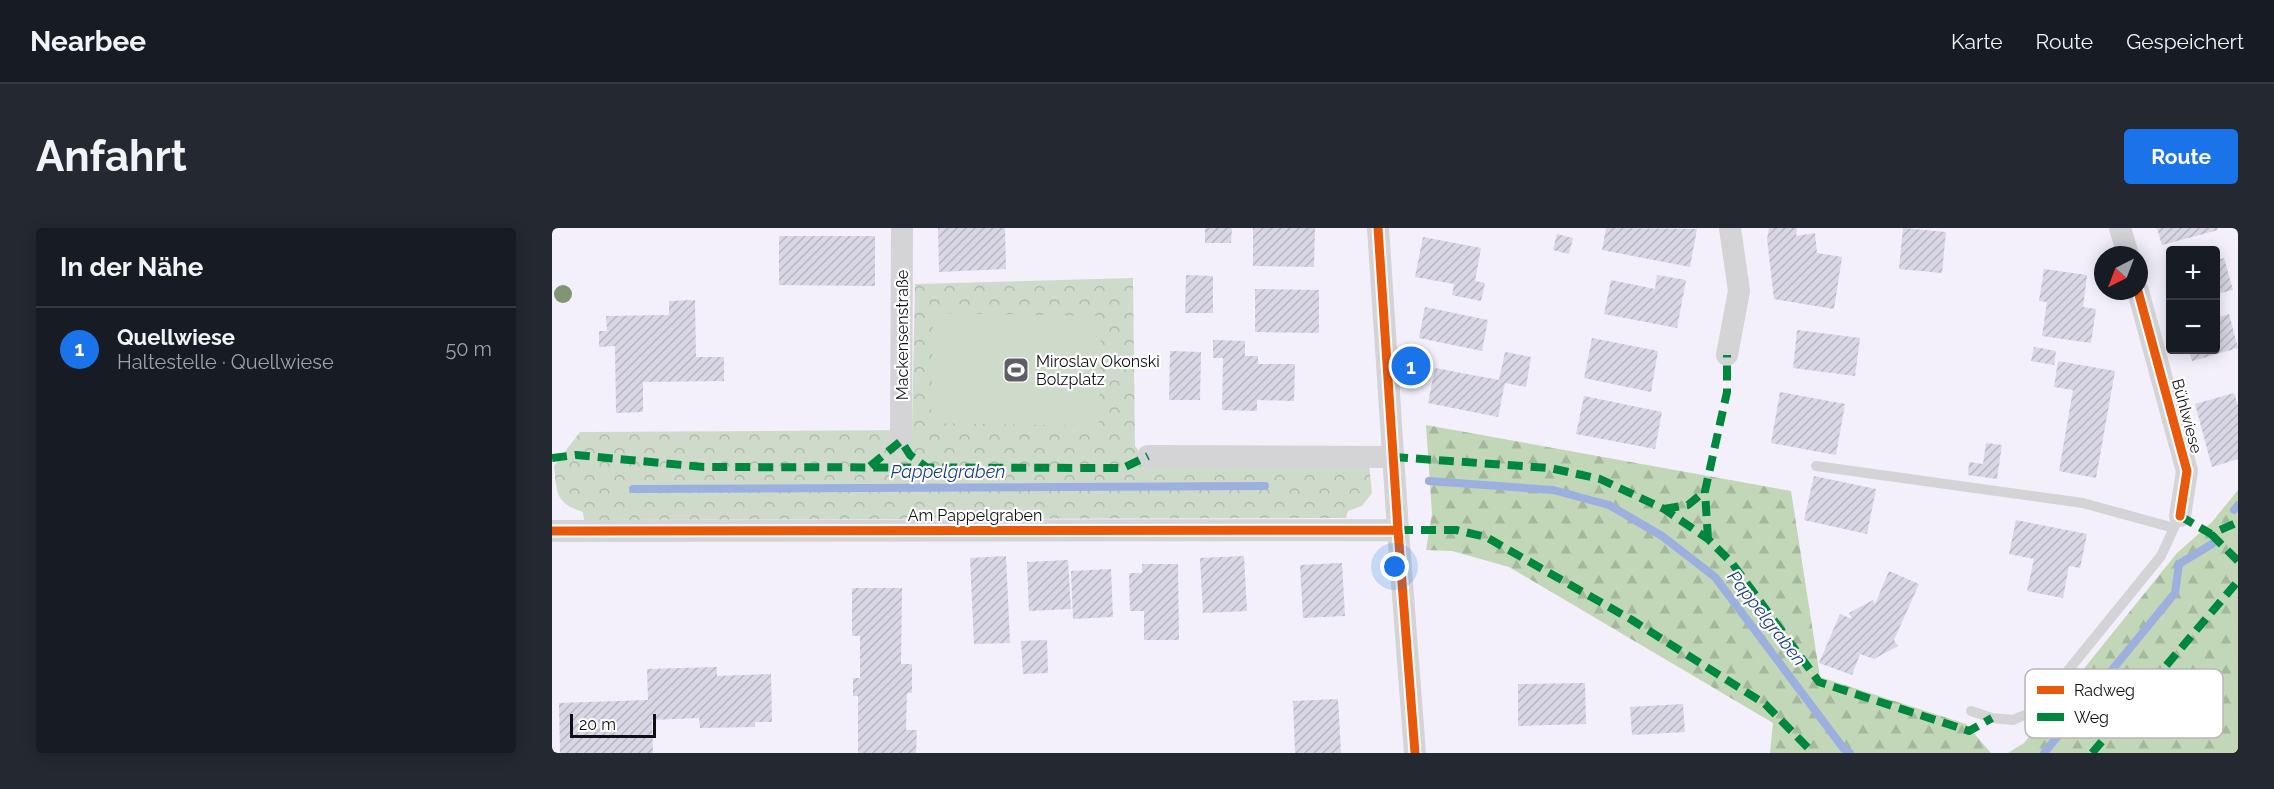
<!DOCTYPE html>
<html lang="de">
<head>
<meta charset="utf-8">
<style>
  :root { --surface:#171b24; --page:#242831; --text:#f1f3f6; --muted:#9ea1a6; --line:#363941; --accent:#1a73e8 }
  body { margin:0; font-family:Raleway,sans-serif; background:var(--page); color:var(--text) }
  .controls { position:absolute; right:18px; top:18px; display:grid; overflow:hidden; border-radius:6px; box-shadow:0 3px 15px #0003 }
  .controls button { width:54px; height:54px; display:grid; place-items:center; padding:0; border:0; border-bottom:2px solid var(--line); background:var(--surface); color:var(--text); font:30px sans-serif }
  .compass { position:absolute; left:1542px; top:18px; width:54px; height:54px; border-radius:50%; background:var(--surface); box-shadow:0 3px 15px #0003; rotate:222deg }
  .scale { position:absolute; left:18px; bottom:15px; width:86px; box-sizing:border-box; padding-left:6px; border:3px solid #100f16; border-top:0; font-size:16px; line-height:21px; white-space:nowrap; color:#100f16; -webkit-text-stroke:4px #fff; paint-order:stroke }
  .you { position:absolute; left:843px; top:339px; width:21px; height:21px; margin:-15px; border:4px solid #fff; border-radius:50%; background:#1a73e8; box-shadow:0 0 0 9px #1a73e833 }
  .badge { display:grid; place-items:center; width:39px; height:39px; border-radius:50%; background:var(--accent); color:#fff; font-size:20px; font-weight:700 }
  .pin { position:absolute; translate:-50% -50%; border:3px solid #fff; box-shadow:0 2px 6px #0006 }
  .list { margin:0; padding:0; list-style:none }
  h2 { display:flex; justify-content:space-between; align-items:center; height:78px; margin:0; padding:0 24px; font-size:26px }
  h2 small { font-size:20px; font-weight:400; color:var(--muted) }
  .list li { display:grid; grid-template-columns:39px 1fr auto; gap:18px; align-items:center; box-sizing:border-box; height:84px; padding:0 24px; border-top:2px solid var(--line) }
  .list b { display:block; font-size:22px; white-space:nowrap }
  .list p { margin:0; font-size:20px; white-space:nowrap; color:var(--muted) }
  .list em { font-size:20px; font-style:normal; color:var(--muted) }
  .map { position:relative; flex:none; width:1686px; height:525px; overflow:hidden; border-radius:6px }
  header { display:flex; align-items:center; gap:36px; box-sizing:border-box; height:84px; padding:0 30px; background:var(--surface); border-bottom:2px solid var(--line) }
  header strong { font-size:28px }
  nav { display:flex; gap:33px; margin-inline-start:auto; font-size:21px }
  .intro { display:flex; align-items:center; justify-content:space-between; box-sizing:border-box; height:144px; padding:0 36px }
  h1 { margin:0; font-size:42px }
  .button { padding:15px 27px; border-radius:6px; background:var(--accent); color:#fff; font-size:21px; font-weight:700 }
  main { display:flex; gap:36px; padding:0 36px }
  aside { flex:1; background:var(--surface); border-radius:6px; box-shadow:0 3px 15px #0003 }
  .map>svg:first-child { display:block }
  .forest { fill:url(#forest-firs) }
  .park { fill:url(#park-crowns) }
  .garden { fill:#cedbca }
  .lines { fill:none; stroke-linecap:round; stroke-linejoin:round }
  .stream { stroke:#9cb0df; stroke-width:8 }
  .building { fill:url(#building-hatch) }
  .service { stroke:#d4d3d6; stroke-width:10 }
  .minor { stroke:#d4d3d6; stroke-width:22 }
  .quiet { stroke:#00873e; stroke-width:8; stroke-dasharray:15 8; stroke-linecap:butt }
  .cycleway-casing { stroke:#fff; stroke-width:13 }
  .cycleway { stroke:#e8590c; stroke-width:9 }
  .tree { fill:#819572 }
  .labels { text-anchor:middle; dominant-baseline:central; stroke-width:4.5; stroke-linejoin:round; paint-order:stroke }
  .street-label { font-size:16px; fill:#100f16; stroke:#fff }
  .poi-label { font-size:16px; fill:#100f16; stroke:#fff; text-anchor:start }
  .water-label { font-size:18px; font-style:italic; fill:#1d3d87; stroke:#fff }
  .key { fill:#fff; stroke:#b7b7b9; stroke-width:1.5 }
  .key-label { font-size:16px; fill:#100f16 }
</style>
</head>
<body>
<header>
<strong>Nearbee</strong>
<nav><a>Karte</a><a>Route</a><a>Gespeichert</a></nav>
</header>
<div class="intro"><h1>Anfahrt</h1><a class="button">Route</a></div>
<main>
<aside>
<h2>In der Nähe<small></small></h2>
<ul class="list">
<li><span class="badge">1</span><div><b>Quellwiese</b><p>Haltestelle · Quellwiese</p></div><em>50 m</em></li>
</ul>
</aside>
<div class="map">
<svg width="1686" height="525" viewBox="0 0 1686 525">
  <defs>
    <pattern id="forest-firs" width="22" height="20" patternUnits="userSpaceOnUse" patternTransform="scale(1.5)"><rect width="22" height="20" fill="#c1d7b7"/><path d="M5 1l3.5 6h-7zM16 11l3.5 6h-7z" fill="#a5b79d"/></pattern>
    <pattern id="park-crowns" width="20" height="18" patternUnits="userSpaceOnUse" patternTransform="scale(1.5)"><rect width="20" height="18" fill="#cedbca"/><path d="M2 6a3 3 0 1 1 6 0M12 15a3 3 0 1 1 6 0" fill="none" stroke="#b0bbad"/></pattern>
    <pattern id="building-hatch" width="6" height="6" patternUnits="userSpaceOnUse" patternTransform="scale(1.5)"><rect width="6" height="6" fill="#d9d6e5"/><path d="M-1 1l2-2M0 6l6-6M5 7l2-2" fill="none" stroke="#b9b6c4"/></pattern>
  </defs>
  <rect width="100%" height="100%" fill="#f3f0fb"/>
  <!-- forest -->
  <path class="forest" d="M 874,197 L 1239,263 L 1268,449 L 1414,496 L 1439,525 L 1218,525 L 1221,495 L 957,339 L 900,323 L 874,322 L 880,286 Z
    M 1686,262 L 1686,525 L 1456,525 L 1472,515 L 1625,325 L 1660,294 Z"/>
  <!-- park -->
  <path class="park" d="M 581,50 L 583,218 L 598,237 L 817,236 L 820,265 L 810,278 L 796,283 L 794,290 L 32,292 L 31,284 C 3,275 5,265 2,238 L 28,204 L 360,202 L 363,56 Z"/>
  <!-- garden -->
  <path class="garden" d="M 381,85 L 549,88 L 547,198 L 379,195 Z"/>
  <g class="lines">
    <!-- stream -->
    <path class="stream" d="M 877,253 L 1001,262 L 1057,277 L 1110,308 L 1163,349 L 1292,521 L 1298,525
      M 81,261 L 713,258
      M 1682,282 L 1686,277
      M 1492,525 L 1623,365 L 1627,336 L 1660,316"/>
  </g>
  <!-- building -->
  <path class="building" d="M 386,0 L 453,0 L 454,41 L 387,44 Z
    M 653,0 L 680,0 L 679,15 L 653,15 Z
    M 701,0 L 763,0 L 762,39 L 701,38 Z
    M 1054,0 L 1145,1 L 1138,39 L 1050,22 Z
    M 1217,0 L 1245,0 L 1244,8 L 1263,5 L 1265,25 L 1290,29 L 1282,81 L 1222,71 L 1215,11 Z
    M 1351,0 L 1394,4 L 1390,45 L 1347,41 Z
    M 1605,0 L 1665,0 L 1666,2 L 1610,17 Z
    M 1005,6 L 1021,10 L 1017,26 L 1001,22 Z
    M 227,8 L 323,8 L 323,58 L 227,57 Z
    M 871,9 L 929,20 L 923,53 L 933,55 L 929,73 L 900,67 L 902,56 L 863,49 Z
    M 1672,30 L 1681,62 L 1664,66 L 1664,32 Z
    M 1492,41 L 1535,47 L 1531,79 L 1544,81 L 1539,115 L 1490,108 L 1495,74 L 1487,73 Z
    M 634,47 L 661,48 L 661,85 L 633,85 Z
    M 1105,47 L 1134,52 L 1125,100 L 1052,86 L 1059,52 L 1103,61 Z
    M 703,61 L 767,62 L 767,105 L 703,104 Z
    M 143,72 L 144,129 L 172,129 L 172,153 L 91,154 L 91,184 L 64,185 L 63,118 L 47,119 L 47,103 L 55,103 L 54,88 L 117,87 L 117,73 Z
    M 873,79 L 936,92 L 930,123 L 867,110 Z
    M 1677,86 L 1686,120 L 1640,133 L 1637,122 L 1664,122 L 1664,90 Z
    M 1245,102 L 1308,110 L 1303,148 L 1241,140 Z
    M 1040,110 L 1106,123 L 1099,164 L 1032,150 Z
    M 661,112 L 693,113 L 693,128 L 706,128 L 706,136 L 743,136 L 742,173 L 705,172 L 705,183 L 670,182 L 671,130 L 661,130 Z
    M 1482,119 L 1504,123 L 1502,137 L 1479,133 Z
    M 618,123 L 649,124 L 648,172 L 617,172 Z
    M 953,124 L 979,129 L 974,159 L 953,155 L 946,189 L 876,175 L 883,140 L 947,152 Z
    M 1506,133 L 1563,143 L 1544,250 L 1507,243 L 1521,162 L 1502,159 Z
    M 1228,164 L 1293,176 L 1284,227 L 1219,215 Z
    M 1682,165 L 1686,178 L 1686,231 L 1660,239 L 1643,176 Z
    M 1032,168 L 1110,184 L 1103,221 L 1024,206 Z
    M 1434,215 L 1450,217 L 1445,251 L 1416,247 L 1417,234 L 1431,236 Z
    M 1262,248 L 1324,261 L 1315,306 L 1252,292 Z
    M 1464,292 L 1535,306 L 1528,340 L 1517,338 L 1511,370 L 1475,363 L 1482,331 L 1457,326 Z
    M 454,328 L 458,415 L 422,416 L 418,330 Z
    M 692,328 L 695,383 L 651,385 L 648,330 Z
    M 516,332 L 519,381 L 477,383 L 475,334 Z
    M 790,335 L 793,388 L 751,390 L 748,337 Z
    M 590,336 L 626,336 L 627,412 L 592,412 L 592,383 L 578,383 L 577,345 L 590,345 Z
    M 559,341 L 561,389 L 521,391 L 519,343 Z
    M 1337,343 L 1367,356 L 1342,412 L 1346,418 L 1322,431 L 1308,426 L 1300,447 L 1267,435 L 1288,386 L 1300,391 L 1297,385 L 1321,372 L 1323,376 Z
    M 300,360 L 350,360 L 349,436 L 360,436 L 360,465 L 355,465 L 354,502 L 365,502 L 364,525 L 306,525 L 306,468 L 301,468 L 301,450 L 308,450 L 308,408 L 300,408 Z
    M 495,412 L 496,445 L 471,446 L 469,413 Z
    M 165,439 L 165,448 L 219,446 L 220,494 L 203,494 L 203,499 L 148,500 L 147,490 L 100,492 L 101,525 L 8,525 L 7,475 L 96,472 L 95,441 Z
    M 1033,455 L 1034,496 L 966,498 L 966,456 Z
    M 786,471 L 789,525 L 743,525 L 741,473 Z
    M 1131,476 L 1133,504 L 1080,507 L 1078,479 Z"/>
  <g class="lines">
    <!-- service -->
    <path class="service" d="M 1264,238 L 1531,275 L 1622,300
      M 1419,483 L 1440,490 L 1461,492 L 1484,482 L 1609,328 L 1625,293"/>
    <!-- minor -->
    <path class="minor" d="M 826,0 L 846,302 L 863,525
      M 1568,0 L 1576,27
      M 1586,63 L 1635,243 L 1628,288
      M 1175,127 L 1187,63 L 1178,0
      M 349,213 L 350,0
      M 596,228 L 841,229
      M 0,303 L 846,302"/>
    <!-- quiet -->
    <path class="quiet" d="M 841,229 L 998,240 L 1048,251 L 1112,281 L 1156,311 L 1180,335 L 1267,454 L 1417,503 L 1440,490
      M 0,230 L 24,227 L 152,239 L 571,240 L 596,228
      M 318,238 L 349,213 L 358,227 L 374,239
      M 1112,281 L 1136,277 L 1153,263
      M 1628,288 L 1659,306 L 1686,294
      M 846,302 L 904,302 L 934,309 L 1080,392 L 1213,476 L 1261,525
      M 1659,306 L 1686,333
      M 1156,311 L 1153,263 L 1175,164 L 1175,127
      M 1540,525 L 1686,353"/>
    <!-- cycleway casing -->
    <g class="cycleway-casing">
      <path id="cycleway" d="M 826,0 L 846,302 L 863,525
        M 1586,63 L 1635,243 L 1628,288
        M 0,303 L 846,302"/>
    </g>
    <!-- cycleway -->
    <use href="#cycleway" class="cycleway"/>
  </g>
  <!-- trees -->
  <circle class="tree" cx="11" cy="66" r="9"/>
  <!-- icons -->
  <defs>
    <g id="stadium-square" transform="scale(1.35)"><rect x="-9" y="-9" width="18" height="18" rx="4" fill="#5f5e66" stroke="#fff"/><path d="M0-5a6.5 5 0 1 0 0 10a6.5 5 0 1 0 0-10ZM-3.5-1.8h7v3.6h-7Z" fill="#fff"/></g>
  </defs>
  <g fill-rule="evenodd">
    <use href="#stadium-square" x="464" y="142"/>
  </g>
  <g class="labels">
    <!-- street labels -->
    <g class="street-label">
      <text transform="translate(350 107) rotate(-90)">Mackensenstraße</text>
      <text transform="translate(1635 188) rotate(75)">Bühlwiese</text>
      <text x="423" y="287">Am Pappelgraben</text>
    </g>
    <!-- poi labels -->
    <g class="poi-label">
      <text x="484" y="133">Miroslav Okonski<tspan x="484" dy="18">Bolzplatz</tspan></text>
    </g>
    <!-- water labels -->
    <g class="water-label">
      <text x="396" y="243">Pappelgraben</text>
      <text transform="translate(1215 390) rotate(52)">Pappelgraben</text>
    </g>
  </g>
  <!-- legend -->
  <rect x="1473" y="441" width="198" height="69" rx="9" class="key"/>
  <rect x="1485" y="458" width="27" height="8" fill="#e8590c"/>
  <rect x="1485" y="485" width="27" height="8" fill="#00873e"/>
  <g class="key-label">
    <text x="1522" y="468">Radweg</text>
    <text x="1522" y="495">Weg</text>
  </g>
</svg>
<div class="controls">
<button>+</button>
<button>−</button>
</div>
<svg class="compass" viewBox="-18 -18 36 36"><path d="M0-13l5 13h-10z" fill="#e53935"/><path d="M0 13l5-13h-10z" fill="#9ea1a6"/></svg>
<div class="scale">20 m</div>
<div class="you"></div>
<div class="pin badge" style="left:859px;top:138px">1</div>
</div>
</main>
</body>
</html>
